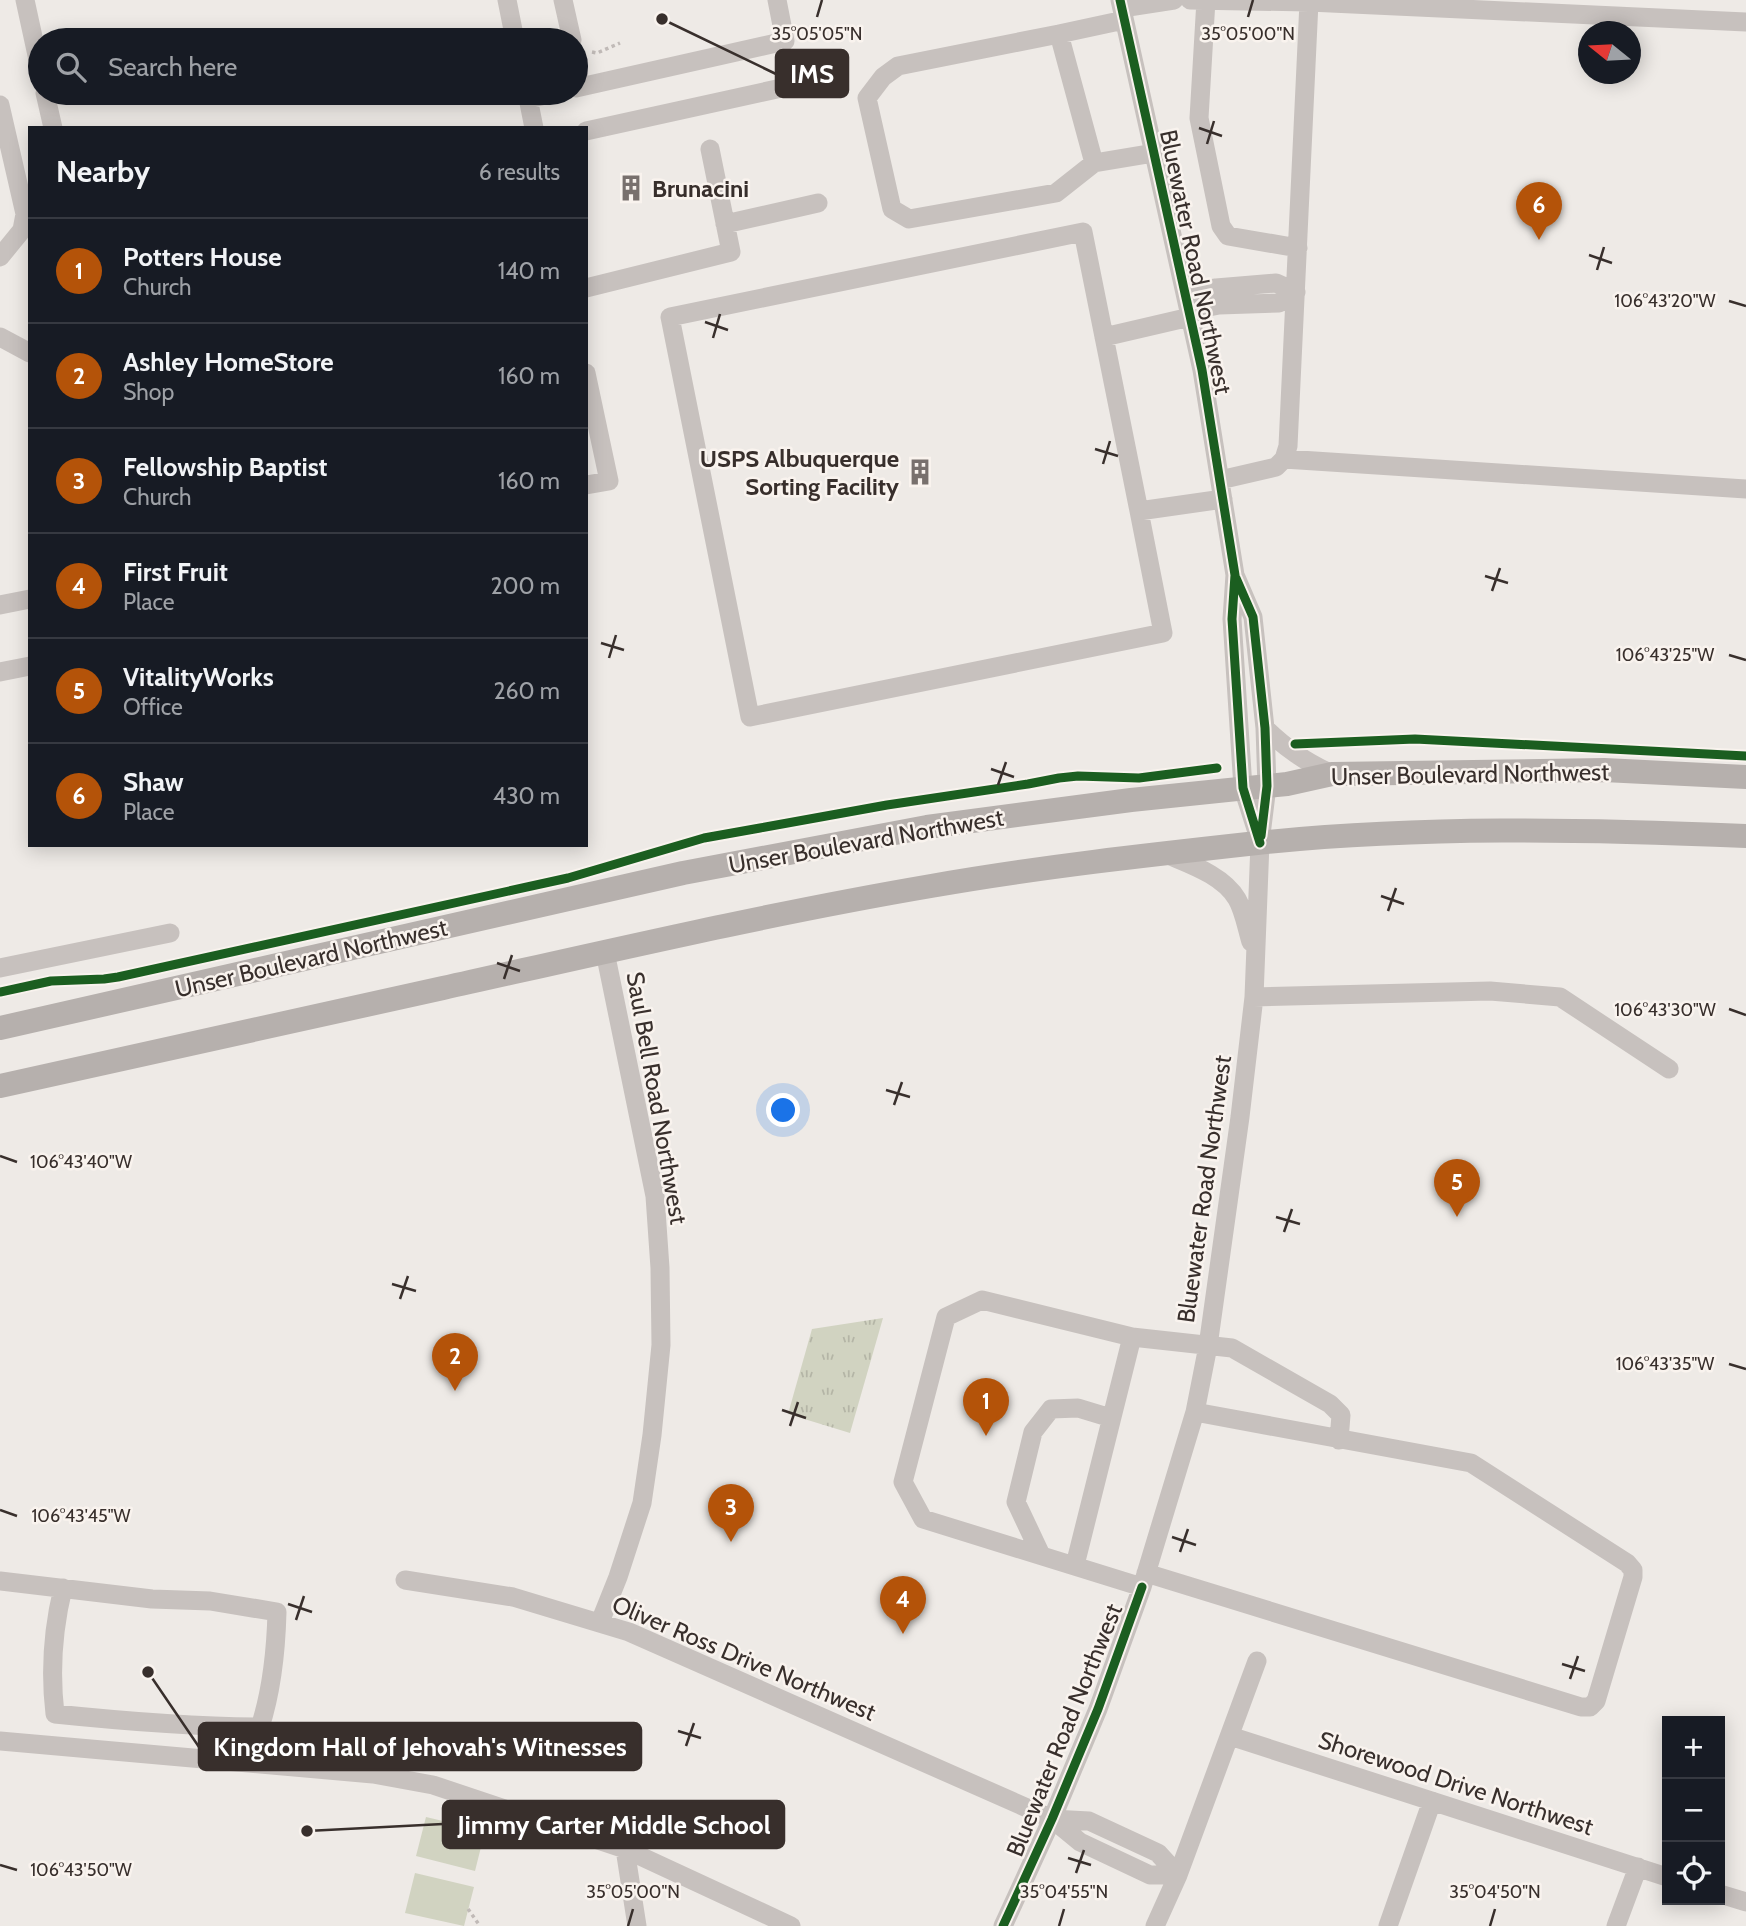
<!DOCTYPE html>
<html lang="en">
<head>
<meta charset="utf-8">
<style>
  :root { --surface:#171b24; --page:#20242c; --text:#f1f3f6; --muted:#9ea1a6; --line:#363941; --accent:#b45309 }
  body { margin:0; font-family:Cabin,sans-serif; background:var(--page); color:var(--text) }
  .controls { position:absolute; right:21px; bottom:21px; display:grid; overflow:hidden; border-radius:0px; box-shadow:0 4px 18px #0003 }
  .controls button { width:63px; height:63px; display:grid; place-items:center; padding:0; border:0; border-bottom:2px solid var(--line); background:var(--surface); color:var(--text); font:35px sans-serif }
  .compass { position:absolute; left:1578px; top:21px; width:63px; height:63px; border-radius:50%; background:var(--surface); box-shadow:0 4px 18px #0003; rotate:288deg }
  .you { position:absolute; left:784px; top:1111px; width:24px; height:24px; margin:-18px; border:5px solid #fff; border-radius:50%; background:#1a73e8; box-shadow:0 0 0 10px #1a73e833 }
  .badge { display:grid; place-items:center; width:46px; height:46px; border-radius:50%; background:var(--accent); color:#fff; font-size:23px; font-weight:700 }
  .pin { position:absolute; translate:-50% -58px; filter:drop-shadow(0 2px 4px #0008) }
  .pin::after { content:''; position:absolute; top:37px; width:24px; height:21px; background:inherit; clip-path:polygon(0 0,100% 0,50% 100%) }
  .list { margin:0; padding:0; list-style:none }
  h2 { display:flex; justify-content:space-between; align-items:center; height:91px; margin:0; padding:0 28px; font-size:30px }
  h2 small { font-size:23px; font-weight:400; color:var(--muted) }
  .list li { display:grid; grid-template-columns:46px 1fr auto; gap:21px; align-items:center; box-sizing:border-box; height:105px; padding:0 28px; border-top:2px solid var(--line) }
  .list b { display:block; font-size:26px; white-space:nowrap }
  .list p { margin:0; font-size:23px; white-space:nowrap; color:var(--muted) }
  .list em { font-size:23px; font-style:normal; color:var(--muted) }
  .icon { flex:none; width:38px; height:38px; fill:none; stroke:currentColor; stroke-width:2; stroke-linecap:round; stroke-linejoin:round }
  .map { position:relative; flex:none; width:1746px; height:1926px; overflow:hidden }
  .search { position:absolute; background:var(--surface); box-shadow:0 4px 18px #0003; left:28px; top:28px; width:560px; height:77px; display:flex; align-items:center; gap:18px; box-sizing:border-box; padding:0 24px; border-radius:38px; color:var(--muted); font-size:26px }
  .panel { position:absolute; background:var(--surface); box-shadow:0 4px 18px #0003; left:28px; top:126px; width:560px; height:721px; border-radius:0px }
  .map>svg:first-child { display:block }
  .grass { fill:url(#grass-tufts) }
  .pitch { fill:#d1d3c1 }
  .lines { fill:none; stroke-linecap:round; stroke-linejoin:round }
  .path { stroke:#c0bab7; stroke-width:3.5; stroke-dasharray:3.5 3.5; stroke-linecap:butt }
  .minor { stroke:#c7c1be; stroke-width:19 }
  .major { stroke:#b6b0ad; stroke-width:24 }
  .cycleway-casing { stroke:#f9f3ee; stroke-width:13 }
  .cycleway { stroke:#1b5e20; stroke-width:9 }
  .ticks { fill:none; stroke:#382f2c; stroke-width:2.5 }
  .labels { text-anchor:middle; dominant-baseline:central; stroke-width:5; stroke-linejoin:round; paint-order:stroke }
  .poi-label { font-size:24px; font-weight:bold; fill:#382f2c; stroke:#f9f3ee; text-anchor:start }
  .street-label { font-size:24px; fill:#382f2c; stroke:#f9f3ee }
  .ticks-label { font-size:18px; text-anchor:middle; fill:#382f2c; stroke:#f9f3ee; stroke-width:5; stroke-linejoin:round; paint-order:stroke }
  .leader { fill:none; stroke:#382f2c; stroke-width:2.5 }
  .callout-dot { fill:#382f2c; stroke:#f9f3ee; stroke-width:2.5 }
  .callout { fill:#382f2c; stroke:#382f2c; stroke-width:2.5 }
  .callout-label { font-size:26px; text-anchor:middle; font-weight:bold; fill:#fff }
</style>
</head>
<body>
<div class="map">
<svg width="1746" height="1926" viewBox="0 0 1746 1926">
  <defs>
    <pattern id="grass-tufts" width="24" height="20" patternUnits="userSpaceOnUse" patternTransform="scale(1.75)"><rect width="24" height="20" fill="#d1d3c1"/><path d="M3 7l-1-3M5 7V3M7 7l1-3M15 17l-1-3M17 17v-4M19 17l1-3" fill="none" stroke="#b4b5a6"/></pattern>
  </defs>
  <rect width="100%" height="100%" fill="#eeeae6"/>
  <!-- grass -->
  <path class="grass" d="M 883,1318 L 850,1433 L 788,1414 L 812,1329 Z"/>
  <!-- pitch -->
  <path class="pitch" d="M 426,1817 L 485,1831 L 475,1871 L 416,1856 Z
    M 415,1873 L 474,1887 L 464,1926 L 405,1913 Z"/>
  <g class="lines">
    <!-- path -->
    <path class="path" d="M 592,52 L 597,53 L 620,43
      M 468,1909 L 480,1926"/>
    <!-- minor -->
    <path class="minor" d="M 25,0 L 40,69
      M 507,0 L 515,40
      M 563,0 L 572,40
      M 1120,0 L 1202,370 L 1235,575 L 1232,619 L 1243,788 L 1258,835
      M 1190,0 L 1309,2 L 1288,446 L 1284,459 L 1276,467 L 1220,480
      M 1206,0 L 1199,118 L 1221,226 L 1228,236 L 1298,248
      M 1309,2 L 1746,22
      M 1122,8 L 1174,0
      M 1124,20 L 1059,34 L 1094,163 L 1154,153
      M 1059,34 L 898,66 L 883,77 L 867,98 L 892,209 L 909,219 L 1056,193 L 1094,163
      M 576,61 L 580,87
      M 576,88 L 785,41 L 777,0
      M 45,93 L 53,128
      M 527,93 L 534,128
      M 528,99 L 554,93
      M 0,105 L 25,214 L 22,230 L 0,257
      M 586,131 L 809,82
      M 725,224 L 818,203
      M 586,288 L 731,252 L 710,149
      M 1185,293 L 1216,288 L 1276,283 L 1296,292 L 1279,303 L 1219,305 L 1189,311
      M 0,337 L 30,353
      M 1104,337 L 1190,317
      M 586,373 L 609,481 L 586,485
      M 1284,459 L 1746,489
      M 1139,511 L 1163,633 L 750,717 L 670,317 L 1083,232 L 1139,511 L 1223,499
      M 0,605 L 30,599
      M 0,672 L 30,666
      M 1265,728 C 1287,749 1304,761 1332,774
      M 1166,854 C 1189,864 1223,875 1237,899 C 1244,911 1247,929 1251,942
      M 0,968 L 170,933
      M 1254,997 L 1490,991 L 1560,997 L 1669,1069
      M 1132,1337 L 1232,1348 L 1330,1404 L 1341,1415 L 1339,1440
      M 1041,1555 L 1016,1502 L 1033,1432 L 1051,1409 L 1078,1408 L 1111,1418
      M 1075,1565 L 1132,1337 L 982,1300 L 946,1317 L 903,1482 L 923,1519 L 1142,1587
      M 1146,1573 L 1581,1707 L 1590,1707 L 1596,1701 L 1633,1577 L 1633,1570 L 1627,1563 L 1471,1463 L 1195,1412
      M 405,1580 L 513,1597 L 629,1632 L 1052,1819 L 1080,1842 L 1150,1875 L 1178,1875
      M 0,1581 L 152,1599 L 210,1601 L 277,1612 C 276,1651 272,1690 260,1727 C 191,1727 123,1721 55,1714 C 50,1672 53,1629 63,1588
      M 600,1622 L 618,1577 L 642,1503 L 652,1435 L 661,1345 L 660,1268 L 655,1196 L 605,952
      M 1230,1736 L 1667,1877
      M 0,1741 L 373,1774 L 433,1785 L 625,1849 L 791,1926
      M 1052,1819 L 1089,1821 L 1158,1853 L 1178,1875
      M 625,1849 L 637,1926
      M 1720,1894 L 1746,1902
      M 1003,1926 L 1052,1819 L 1098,1709 L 1142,1587 L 1195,1412 L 1208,1346 L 1240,1117 L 1254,997 L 1260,843 L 1267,786 L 1265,728 L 1253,617 L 1235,575
      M 1155,1926 L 1178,1875 L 1257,1661
      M 1388,1926 L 1432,1801
      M 1616,1926 L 1638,1867"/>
    <!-- major -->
    <path class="major" d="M 0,1028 L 683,873 L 927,827 L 1131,800 L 1287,784 L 1332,774 L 1604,770 L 1746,777
      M 0,1086 C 148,1053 296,1021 443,988 C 605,952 767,914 931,886 C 1039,867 1148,855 1257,843 C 1420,826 1583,829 1746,836"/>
    <!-- cycleway casing -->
    <g class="cycleway-casing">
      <path id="cycleway" d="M 1120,0 L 1202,370 L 1235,575 L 1232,619 L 1243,788 L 1260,843
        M 1236,578 L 1253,617 L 1265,728 L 1267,786 L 1261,836
        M 1295,744 L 1415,739 L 1746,756
        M 0,992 L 51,981 L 104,979 L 118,977 L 568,878 L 704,838 L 760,828 L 887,805 L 1028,784 L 1059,778 L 1078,776 L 1139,778 L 1217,768
        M 1003,1926 L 1052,1819 L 1098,1709 L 1142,1587"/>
    </g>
    <!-- cycleway -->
    <use href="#cycleway" class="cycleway"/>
  </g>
  <!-- ticks -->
  <path class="ticks" d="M 817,17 L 822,0M 1248,17 L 1253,0M 1199,128 L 1222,136M 1207,144 L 1214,121M 1589,255 L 1612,263M 1597,270 L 1604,247M 1729,301 L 1746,306M 705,322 L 728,330M 713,338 L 720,314M 1095,449 L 1118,456M 1103,464 L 1110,441M 1485,576 L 1508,583M 1492,591 L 1500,568M 601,643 L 624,650M 1729,655 L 1746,660M 609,658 L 616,635M 991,769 L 1014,777M 998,785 L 1006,762M 1381,896 L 1404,904M 1388,911 L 1396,888M 497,963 L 520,971M 504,979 L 512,955M 1729,1009 L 1746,1015M 886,1090 L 910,1097M 894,1105 L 902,1082M 0,1156 L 17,1162M 1276,1217 L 1300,1224M 1284,1232 L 1292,1209M 392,1284 L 416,1291M 400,1299 L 408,1276M 1729,1364 L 1746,1369M 782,1410 L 806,1418M 790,1426 L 798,1402M 0,1510 L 17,1516M 1172,1537 L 1196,1545M 1180,1552 L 1188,1529M 288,1604 L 312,1612M 296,1620 L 304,1596M 1562,1664 L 1585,1671M 1570,1679 L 1578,1656M 678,1731 L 701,1738M 686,1746 L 694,1723M 1068,1858 L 1091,1865M 0,1865 L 17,1870M 1076,1873 L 1084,1850M 628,1926 L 633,1909M 1059,1926 L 1064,1909M 1490,1926 L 1495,1909"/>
  <!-- icons -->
  <defs>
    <g id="building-bare" transform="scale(2.1)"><path d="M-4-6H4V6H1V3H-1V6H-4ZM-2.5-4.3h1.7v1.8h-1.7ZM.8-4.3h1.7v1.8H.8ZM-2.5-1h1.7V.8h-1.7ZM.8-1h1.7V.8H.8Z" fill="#78706d" stroke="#f9f3ee" stroke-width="2.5" paint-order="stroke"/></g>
  </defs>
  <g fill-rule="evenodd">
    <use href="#building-bare" x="631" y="188"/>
    <use href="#building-bare" x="920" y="472"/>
  </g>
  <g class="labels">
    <!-- poi labels -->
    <g class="poi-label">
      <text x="652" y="188">Brunacini</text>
      <text x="899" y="458" text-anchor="end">USPS Albuquerque<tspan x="899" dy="28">Sorting Facility</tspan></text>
    </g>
    <!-- street labels -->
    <g class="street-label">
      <text transform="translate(1196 262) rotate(78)">Bluewater Road Northwest</text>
      <text transform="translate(1470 774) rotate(-1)">Unser Boulevard Northwest</text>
      <text transform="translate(866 841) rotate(-10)">Unser Boulevard Northwest</text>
      <text transform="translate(311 958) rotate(-13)">Unser Boulevard Northwest</text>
      <text transform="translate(657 1098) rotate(80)">Saul Bell Road Northwest</text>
      <text transform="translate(1204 1189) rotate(-82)">Bluewater Road Northwest</text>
      <text transform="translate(744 1658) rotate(23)">Oliver Ross Drive Northwest</text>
      <text transform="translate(1064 1730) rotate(-68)">Bluewater Road Northwest</text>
      <text transform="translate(1456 1783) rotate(18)">Shorewood Drive Northwest</text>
    </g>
  </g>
  <g class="ticks-label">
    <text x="817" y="40">35°05'05"N</text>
    <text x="1248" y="40">35°05'00"N</text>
    <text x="1665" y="307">106°43'20"W</text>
    <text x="1665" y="661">106°43'25"W</text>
    <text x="1665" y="1016">106°43'30"W</text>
    <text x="81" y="1168">106°43'40"W</text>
    <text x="1665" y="1370">106°43'35"W</text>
    <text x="81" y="1522">106°43'45"W</text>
    <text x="81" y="1876">106°43'50"W</text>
    <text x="633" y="1898">35°05'00"N</text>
    <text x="1064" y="1898">35°04'55"N</text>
    <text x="1495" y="1898">35°04'50"N</text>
  </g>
  <!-- callouts -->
  <path class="leader" d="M662 19L776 74M148 1672L199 1747M307 1831L443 1824"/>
  <g class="callout-dot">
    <circle cx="662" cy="19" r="7"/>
    <circle cx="148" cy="1672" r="7"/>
    <circle cx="307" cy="1831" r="7"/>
  </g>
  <g class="callout">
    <rect x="776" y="50" width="72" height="47" rx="7"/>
    <rect x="199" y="1723" width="442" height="47" rx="7"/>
    <rect x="443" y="1801" width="341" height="47" rx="7"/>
  </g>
  <g class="callout-label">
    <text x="812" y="83">IMS</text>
    <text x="420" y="1756">Kingdom Hall of Jehovah's Witnesses</text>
    <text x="614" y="1834">Jimmy Carter Middle School</text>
  </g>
</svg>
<div class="controls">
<button>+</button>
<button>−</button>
<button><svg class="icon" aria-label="locate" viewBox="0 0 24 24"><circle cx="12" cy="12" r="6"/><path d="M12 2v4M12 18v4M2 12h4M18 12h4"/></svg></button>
</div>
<svg class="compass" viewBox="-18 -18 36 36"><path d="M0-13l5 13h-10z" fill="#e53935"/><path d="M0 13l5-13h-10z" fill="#9ea1a6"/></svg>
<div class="you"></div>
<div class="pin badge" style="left:986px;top:1436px">1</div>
<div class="pin badge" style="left:455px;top:1391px">2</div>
<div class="pin badge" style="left:731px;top:1542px">3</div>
<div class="pin badge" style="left:903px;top:1634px">4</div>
<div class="pin badge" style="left:1457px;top:1217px">5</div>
<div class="pin badge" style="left:1539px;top:240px">6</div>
<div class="search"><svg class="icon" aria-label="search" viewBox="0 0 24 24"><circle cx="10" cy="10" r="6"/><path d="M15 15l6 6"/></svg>Search here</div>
<section class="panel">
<h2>Nearby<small>6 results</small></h2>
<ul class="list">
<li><span class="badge">1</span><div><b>Potters House</b><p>Church</p></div><em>140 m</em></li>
<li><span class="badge">2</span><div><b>Ashley HomeStore</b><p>Shop</p></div><em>160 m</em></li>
<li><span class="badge">3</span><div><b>Fellowship Baptist</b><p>Church</p></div><em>160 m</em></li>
<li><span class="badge">4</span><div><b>First Fruit</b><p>Place</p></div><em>200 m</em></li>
<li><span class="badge">5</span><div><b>VitalityWorks</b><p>Office</p></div><em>260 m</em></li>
<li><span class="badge">6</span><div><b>Shaw</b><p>Place</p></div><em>430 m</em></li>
</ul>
</section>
</div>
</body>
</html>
